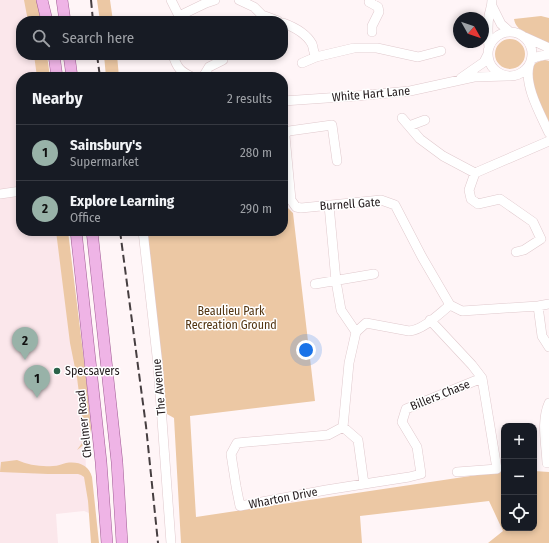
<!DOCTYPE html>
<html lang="en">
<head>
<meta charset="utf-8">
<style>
  :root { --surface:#171b24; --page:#242831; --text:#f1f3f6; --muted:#9ea1a6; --line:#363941; --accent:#98b2a8 }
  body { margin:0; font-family:"Fira Sans Condensed",sans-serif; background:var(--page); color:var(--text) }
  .controls { position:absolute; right:12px; bottom:12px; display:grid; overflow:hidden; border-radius:8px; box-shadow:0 2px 6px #0003 }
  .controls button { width:36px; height:36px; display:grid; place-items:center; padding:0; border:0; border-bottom:1px solid var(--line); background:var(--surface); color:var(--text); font:20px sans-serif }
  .compass { position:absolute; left:453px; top:12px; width:36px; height:36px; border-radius:50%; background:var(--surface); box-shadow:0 2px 6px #0003; rotate:130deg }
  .you { position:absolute; left:306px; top:350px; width:14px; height:14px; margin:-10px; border:3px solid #fff; border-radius:50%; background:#1a73e8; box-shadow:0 0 0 6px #1a73e833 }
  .badge { display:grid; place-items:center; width:26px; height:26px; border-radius:50%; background:var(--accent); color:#111; font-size:13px; font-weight:700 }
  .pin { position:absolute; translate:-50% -33px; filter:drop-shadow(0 1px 2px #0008) }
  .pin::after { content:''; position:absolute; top:21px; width:14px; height:12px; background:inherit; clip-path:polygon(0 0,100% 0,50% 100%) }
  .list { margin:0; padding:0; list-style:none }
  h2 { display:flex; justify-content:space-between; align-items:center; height:52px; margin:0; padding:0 16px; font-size:17px }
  h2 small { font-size:13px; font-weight:400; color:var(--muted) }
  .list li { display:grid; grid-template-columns:26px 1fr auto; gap:12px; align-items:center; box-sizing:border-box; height:56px; padding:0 16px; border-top:1px solid var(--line) }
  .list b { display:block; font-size:15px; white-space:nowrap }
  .list p { margin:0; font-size:13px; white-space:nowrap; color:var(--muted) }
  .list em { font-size:13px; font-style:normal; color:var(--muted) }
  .icon { flex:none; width:22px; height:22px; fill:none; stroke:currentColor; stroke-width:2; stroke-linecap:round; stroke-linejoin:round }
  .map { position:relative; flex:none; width:549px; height:543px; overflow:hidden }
  .search { position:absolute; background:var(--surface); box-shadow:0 2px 6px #0003; left:16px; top:16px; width:272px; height:44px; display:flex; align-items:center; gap:10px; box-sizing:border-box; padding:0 14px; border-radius:16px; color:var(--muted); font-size:15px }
  .panel { position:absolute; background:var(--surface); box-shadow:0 2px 6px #0003; left:16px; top:72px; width:272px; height:164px; border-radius:16px }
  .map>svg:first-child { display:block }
  .built { fill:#fbe7eb }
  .green { fill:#ecc8a4 }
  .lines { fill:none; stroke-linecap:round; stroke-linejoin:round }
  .minor-casing { stroke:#e0c9cd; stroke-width:10 }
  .major-casing { stroke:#a15e95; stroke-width:12 }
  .minor { stroke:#fff; stroke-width:9 }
  .major { stroke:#efb4e6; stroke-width:11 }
  .rail { stroke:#463e40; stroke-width:2; stroke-dasharray:8 4; stroke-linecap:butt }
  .poi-dot { fill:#2b6249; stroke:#fff; stroke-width:1.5 }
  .labels { text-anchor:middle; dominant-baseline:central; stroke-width:3; stroke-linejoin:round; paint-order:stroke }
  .street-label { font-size:12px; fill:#231b1d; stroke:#fff }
  .park-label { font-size:12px; fill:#533511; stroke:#fff }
  .poi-label { font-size:12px; fill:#231b1d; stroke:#fff; text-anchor:start }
</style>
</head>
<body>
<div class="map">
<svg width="549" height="543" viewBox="0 0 549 543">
  <rect width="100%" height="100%" fill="#fff5f7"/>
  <!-- built -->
  <path class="built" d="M 0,0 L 29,0 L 33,21 L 21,21 L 21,55 L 39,55 L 41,77 L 21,77 L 21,231 L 57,231 L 85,434 L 86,474 L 89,513 L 84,511 L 56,514 L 58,543 L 0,543 Z"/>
  <!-- green -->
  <path class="green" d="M 24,0 L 37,0 L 41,21 L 28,21 Z
    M 97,0 L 110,0 L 113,21 L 100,21 Z
    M 541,16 L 549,18 L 549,44 C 537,39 516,33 514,19 Z
    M495 54a15 15 0 1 1 30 0a15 15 0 1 1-30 0Z
    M 34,55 L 47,55 L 50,77 L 37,77 Z
    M 104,55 L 117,55 L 119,77 L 106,77 Z
    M 545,60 L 549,61 L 549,125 L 542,111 L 530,75 C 531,65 535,62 545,60 Z
    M 283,179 L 288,208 L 293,213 L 315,401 L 190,416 L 196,517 L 504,471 L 504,528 L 534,528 L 534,471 L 549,472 L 549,543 L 488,543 L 503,531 L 489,501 L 360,516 L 362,543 L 181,543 L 174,418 L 167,414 L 147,231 L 283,231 Z
    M 56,231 L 68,231 L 87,385 L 91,428 C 90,438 85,445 77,450 L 82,443 L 83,424 L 77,378 L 70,343 Z
    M 17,460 C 28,465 41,467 53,466 C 58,466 61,464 66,463 C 78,461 89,465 92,477 L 99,543 L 91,543 L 88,501 L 84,477 L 81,475 L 78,474 L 48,474 L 0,472 L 1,462 Z"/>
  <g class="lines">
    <!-- minor casing -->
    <g class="minor-casing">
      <path id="minor" d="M 171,0 L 179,16
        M 239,0 L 254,7 L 262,15 L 278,21
        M 371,0 L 369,2 L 378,7 L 379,12 L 372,26 L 372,32
        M 492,6 L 501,24 L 510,32
        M 181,21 L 179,16 L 206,3 L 215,0
        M 283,23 C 294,27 306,33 312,44 C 314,49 313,53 316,57 L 354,48 L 377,48 L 418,57 L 441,51
        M488 54a22 22 0 1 1 44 0a22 22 0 1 1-44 0Z
        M 525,37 L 549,48
        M 489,48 C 488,37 487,26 489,16 C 490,10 492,6 492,0
        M 173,55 C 177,68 180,71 192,77
        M 532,59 C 538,56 542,55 549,55
        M 302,63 L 316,57
        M 529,66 C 524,86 541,115 549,133
        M 203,77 L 209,67 L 223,60 L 222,55
        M 461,78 L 484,62 L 488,54
        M 283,101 L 356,96 L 410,91 L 474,77 L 507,76
        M 402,118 L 420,139 L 443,156 L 475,173
        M 409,126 L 425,120
        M 337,161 L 332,125 L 289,131 L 286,133 L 285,136 L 291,200 L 296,207 L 301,208 L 381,200 L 395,205 L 422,257 L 450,305 L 462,311 L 538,306 L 549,304
        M 0,194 L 21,191
        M 329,205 L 336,281 L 341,310 L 356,332
        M 143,231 L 158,365 L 171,543
        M 516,252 L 524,250 L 541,239 L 533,222 L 500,199 L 478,204 L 471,199 L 469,190 L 475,173 L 549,141
        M 315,284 L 374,274
        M 538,306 L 542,336 L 549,347
        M 430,320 L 472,365 L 482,378 L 497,469 L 457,472
        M 549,403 C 541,421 546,443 547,463 L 549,463
        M 343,427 L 358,440 L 364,484 L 326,490 L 240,506 L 236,486 L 231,454 L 237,443 L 328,435 Z
        M 343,427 L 349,363 L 356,332 L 366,323 L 409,331 C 423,330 439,314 450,305
        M 364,484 L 409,477 L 421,474 L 417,447 L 402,422 L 406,409 L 482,378"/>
    </g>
    <!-- major casing -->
    <g class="major-casing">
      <path id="major" d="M 42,0 L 47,21
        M 62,0 L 65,21
        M 54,55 L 57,77
        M 69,55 L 72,77
        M 76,231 L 101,462 L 107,543
        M 92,231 L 117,462 L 122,543"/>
    </g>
    <!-- minor -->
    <use href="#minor" class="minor"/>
    <!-- major -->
    <use href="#major" class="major"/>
    <!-- rail -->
    <path class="rail" d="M 91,0 L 93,21
      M 97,55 L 100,77
      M 120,231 L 146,426 L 158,543"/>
  </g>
  <!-- markers -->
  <circle class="poi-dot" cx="57" cy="371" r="4"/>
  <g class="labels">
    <!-- street labels -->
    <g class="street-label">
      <text transform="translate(371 94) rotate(-5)">White Hart Lane</text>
      <text transform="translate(350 204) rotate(-4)">Burnell Gate</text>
      <text transform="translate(159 387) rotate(-95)">The Avenue</text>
      <text transform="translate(440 395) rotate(-22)">Billers Chase</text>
      <text transform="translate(84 424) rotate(-96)">Chelmer Road</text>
      <text transform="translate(283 498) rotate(-11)">Wharton Drive</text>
    </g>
    <!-- park labels -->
    <g class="park-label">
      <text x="231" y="311">Beaulieu Park<tspan x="231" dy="14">Recreation Ground</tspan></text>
    </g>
    <!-- poi labels -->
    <g class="poi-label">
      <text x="65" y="371">Specsavers</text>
    </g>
  </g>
</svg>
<div class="controls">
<button>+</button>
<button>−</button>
<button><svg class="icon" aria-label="locate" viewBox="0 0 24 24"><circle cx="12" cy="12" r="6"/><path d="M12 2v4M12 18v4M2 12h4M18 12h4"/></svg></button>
</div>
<svg class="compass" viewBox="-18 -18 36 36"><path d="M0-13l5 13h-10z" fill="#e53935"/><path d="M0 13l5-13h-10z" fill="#9ea1a6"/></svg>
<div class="you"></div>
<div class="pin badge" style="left:37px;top:398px">1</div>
<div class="pin badge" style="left:25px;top:360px">2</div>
<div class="search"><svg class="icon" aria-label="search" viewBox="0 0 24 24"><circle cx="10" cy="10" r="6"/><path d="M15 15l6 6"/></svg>Search here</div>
<section class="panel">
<h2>Nearby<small>2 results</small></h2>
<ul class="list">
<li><span class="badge">1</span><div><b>Sainsbury's</b><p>Supermarket</p></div><em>280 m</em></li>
<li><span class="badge">2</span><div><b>Explore Learning</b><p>Office</p></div><em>290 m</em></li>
</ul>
</section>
</div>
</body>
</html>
